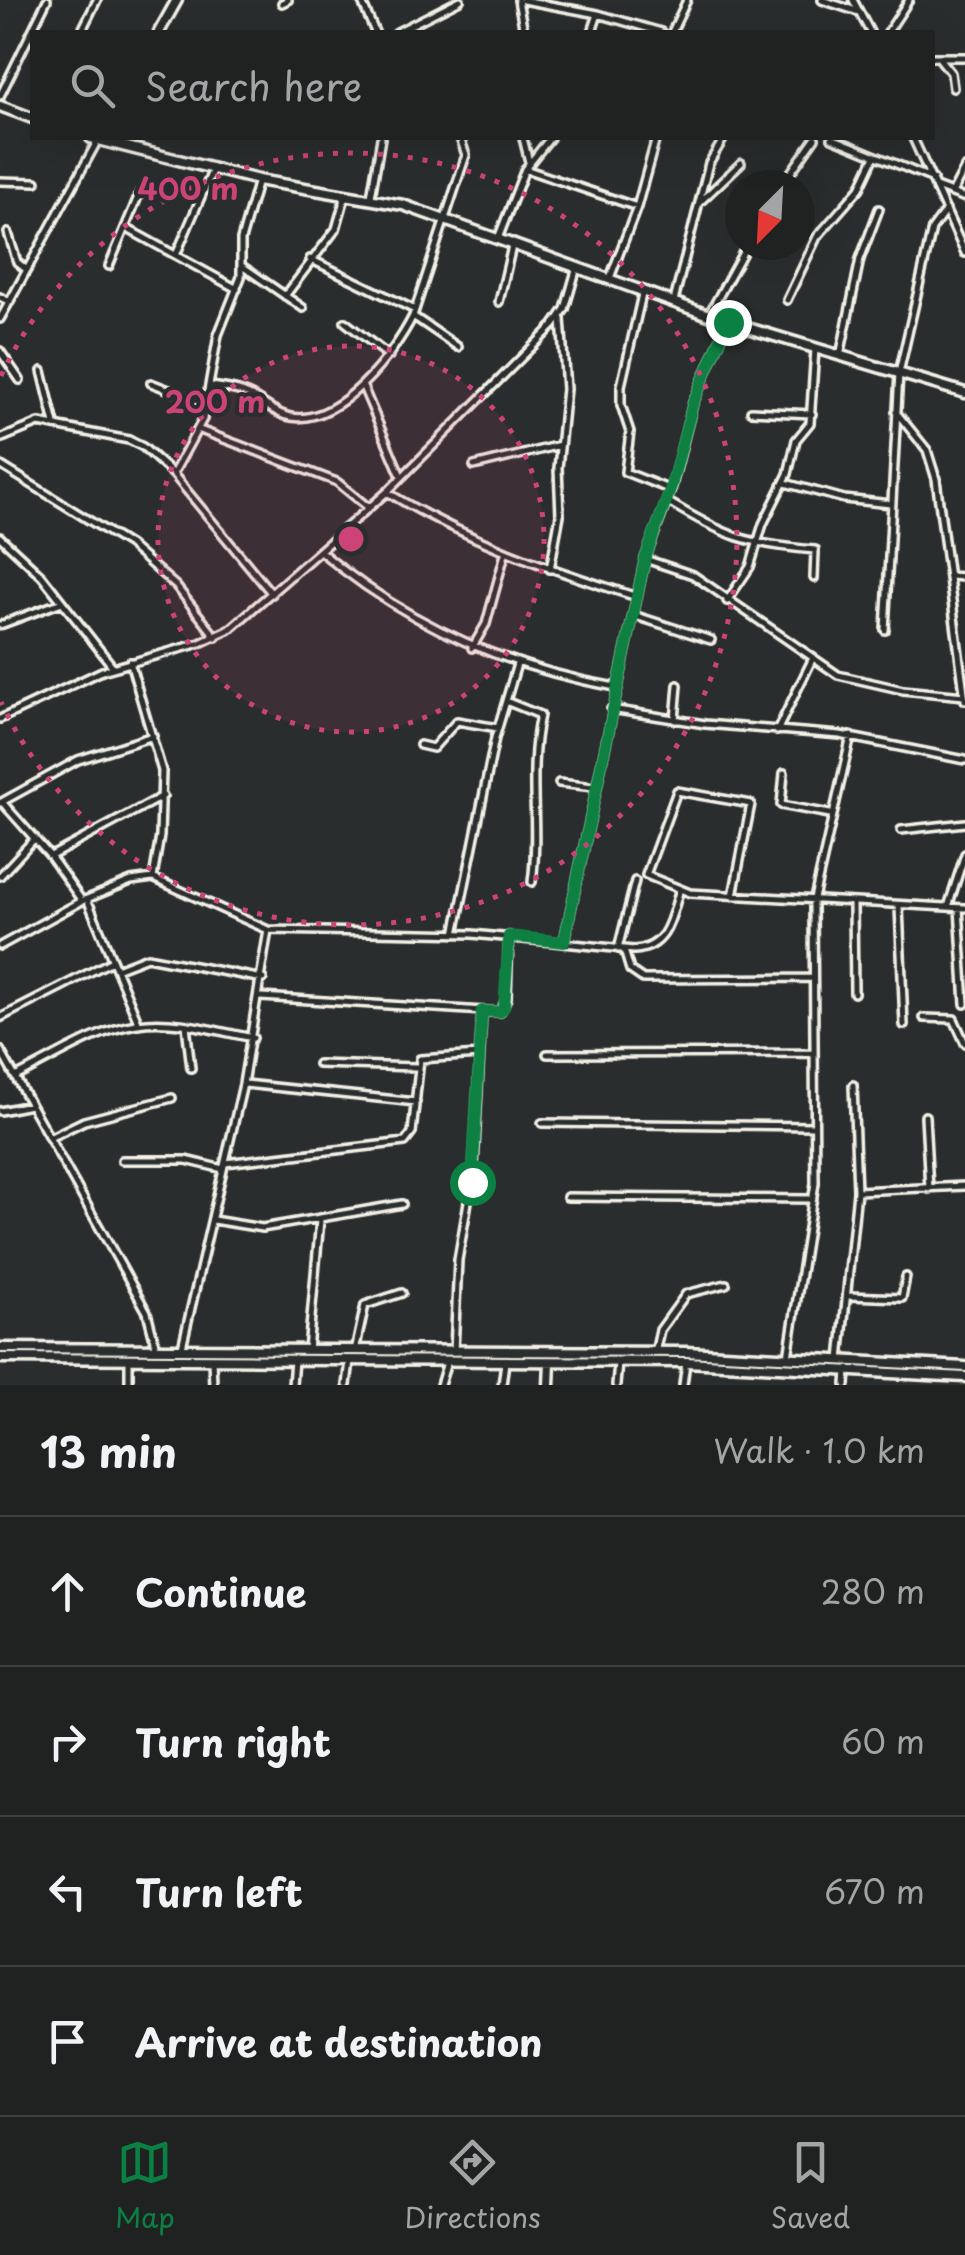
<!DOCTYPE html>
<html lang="en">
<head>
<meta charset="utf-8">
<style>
  :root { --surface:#202222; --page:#282a2a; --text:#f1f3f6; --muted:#a2a4a5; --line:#3d3f40; --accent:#0b8043 }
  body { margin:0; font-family:"Playpen Sans",sans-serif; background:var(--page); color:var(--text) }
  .compass { position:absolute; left:725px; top:170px; width:90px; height:90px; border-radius:50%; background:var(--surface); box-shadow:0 10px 40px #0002; rotate:204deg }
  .stop { position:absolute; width:30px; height:30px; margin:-22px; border:8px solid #0b8043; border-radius:50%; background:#fff }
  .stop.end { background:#0b8043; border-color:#fff; box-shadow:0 2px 10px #0008 }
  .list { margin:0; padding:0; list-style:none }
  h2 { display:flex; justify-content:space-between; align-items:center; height:130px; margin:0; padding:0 40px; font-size:42px }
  h2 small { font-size:32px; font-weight:400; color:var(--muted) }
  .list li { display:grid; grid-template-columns:65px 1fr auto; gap:30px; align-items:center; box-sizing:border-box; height:150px; padding:0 40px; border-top:2px solid var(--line) }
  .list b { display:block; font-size:38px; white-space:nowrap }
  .list em { font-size:32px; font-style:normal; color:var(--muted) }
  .icon { flex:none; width:55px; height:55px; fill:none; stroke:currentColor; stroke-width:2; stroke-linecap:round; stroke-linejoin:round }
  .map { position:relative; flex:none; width:965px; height:1385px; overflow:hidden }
  .search { position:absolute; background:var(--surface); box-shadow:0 10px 40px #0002; left:30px; right:30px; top:30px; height:110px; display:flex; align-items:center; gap:25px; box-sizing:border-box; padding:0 35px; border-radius:0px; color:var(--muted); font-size:38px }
  .sheet { height:730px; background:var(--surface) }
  nav { display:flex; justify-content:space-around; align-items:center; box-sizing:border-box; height:140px; border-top:2px solid var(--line); background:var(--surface); font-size:28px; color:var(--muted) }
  nav a { display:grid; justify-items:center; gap:5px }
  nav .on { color:var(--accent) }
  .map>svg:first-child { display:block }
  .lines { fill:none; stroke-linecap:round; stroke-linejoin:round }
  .street-casing { stroke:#f4f1e8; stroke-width:12 }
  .secondary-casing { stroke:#f4f1e8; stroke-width:15 }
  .street { stroke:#2a2d2e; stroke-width:5 }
  .secondary { stroke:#2a2d2e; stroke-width:8 }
  .route { stroke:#0b8043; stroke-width:12 }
  .ring { fill:none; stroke:#cc4377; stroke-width:5; stroke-dasharray:5 10 }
  .centre { fill:#cc4377; stroke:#2a2d2e; stroke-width:5 }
  .ring-label { font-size:30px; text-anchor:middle; font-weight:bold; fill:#cc4377; stroke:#2a2d2e; stroke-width:8; stroke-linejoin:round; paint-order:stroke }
</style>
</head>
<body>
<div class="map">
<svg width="965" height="1385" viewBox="0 0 965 1385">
  <rect width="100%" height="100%" fill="#2a2d2e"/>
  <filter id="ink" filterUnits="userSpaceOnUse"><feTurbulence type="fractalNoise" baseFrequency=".01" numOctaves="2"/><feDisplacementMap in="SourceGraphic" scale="20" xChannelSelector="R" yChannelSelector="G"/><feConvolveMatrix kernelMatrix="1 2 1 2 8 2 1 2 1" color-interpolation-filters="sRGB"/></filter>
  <g filter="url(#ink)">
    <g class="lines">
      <!-- street casing -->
      <g class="street-casing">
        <path id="street" d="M 361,0 L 375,32
          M 518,0 L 524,32
          M 523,0 L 598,14 L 661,32
          M 822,0 L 859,12
          M 853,0 L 870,32
          M 282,3 L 288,0
          M 81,32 L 97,0
          M 397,32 L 460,0
          M 592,32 L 598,14
          M 672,32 L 687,0
          M 888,32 L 909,0
          M 932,57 L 965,57
          M 939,58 L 951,73 L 953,88
          M 0,96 L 47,0
          M 523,138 L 529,162
          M 832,138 L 933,179
          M 913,138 L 965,253
          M 525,169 L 637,207
          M 0,181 L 36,182
          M 782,185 L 815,138
          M 936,187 L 965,198
          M 952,193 L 965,168
          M 371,197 L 381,138
          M 699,203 L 741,163
          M 126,228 L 237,289
          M 8,233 L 17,262 L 27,270
          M 499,236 L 525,169 L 550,138
          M 176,255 L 213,169
          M 310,259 L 415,310
          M 109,266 L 140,192
          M 242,266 L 303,308
          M 610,278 L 637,207 L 656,138
          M 643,290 L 621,386 L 621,405 L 630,432 L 625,472 L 671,490
          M 285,296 L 336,229 L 346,194
          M 0,297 L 10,302
          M 787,300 L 817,237 L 860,188 L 874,158
          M 674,301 L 709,163 L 724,138
          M 499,302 L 513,242
          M 709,314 L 747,245
          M 413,316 L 458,347
          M 0,319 L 98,140
          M 345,322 L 389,356
          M 0,351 L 20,380
          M 840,356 L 860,259 L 879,209
          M 42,371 L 55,424
          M 151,383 L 206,404
          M 211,386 C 224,388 238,389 249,395 C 263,401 276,415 291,417 C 340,425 394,354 413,316 L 466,155 L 460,138
          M 363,387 L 401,476
          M 751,411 L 812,414
          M 896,412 L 927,450 L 936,479 L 965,700
          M 200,430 L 337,482 L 369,508
          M 0,439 L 39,423 L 129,440 L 143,447 L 173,474 L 272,594
          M 0,465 L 129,545 L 176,586 L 216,637
          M 474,466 L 560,445
          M 173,474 L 203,419 L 218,335 L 241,277 L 241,240 L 258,180
          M 785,483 L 844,499 L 891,504
          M 387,492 C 467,541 549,569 637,597
          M 667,501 C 726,537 746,544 815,550 L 814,578
          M 0,537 L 42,576 L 113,667
          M 320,551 C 406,624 504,667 615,687
          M 645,559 L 693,575 L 838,675 L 903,690 L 964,696
          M 550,569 L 560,515 L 558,468 L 566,389 L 561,319
          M 949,576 L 965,577
          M 727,601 L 750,567 L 763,524 L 788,474 L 796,440 L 810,423 L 815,349
          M 633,615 L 711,640
          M 0,625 L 62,602
          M 885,630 L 899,373 L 932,229 L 946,210
          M 472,648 L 486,624 L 505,554
          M 130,662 L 162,771 L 160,836 L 153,878
          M 508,702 L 540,715 C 527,775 540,825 532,882
          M 611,709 L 705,724 L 840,735 L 965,760
          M 0,719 L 102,671 L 200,643 L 230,629 L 387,492 L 554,325 L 565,309 L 577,267
          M 675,720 L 678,685
          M 777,731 L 812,660
          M 420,745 L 433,748 L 457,721 L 498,728
          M 784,773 L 781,805 L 830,814
          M 559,783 L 594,787
          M 2,802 L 50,856 L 82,901
          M 0,803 L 78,760 L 153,736
          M 901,830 L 965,823
          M 51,856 L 163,796
          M 0,876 L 35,838
          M 733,896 L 751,804 L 677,791 L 646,875 L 690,893 L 965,908
          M 87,899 L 139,1024
          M 853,904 L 854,993
          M 899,906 L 904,1025
          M 948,907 L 965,854
          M 959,908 L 965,1004
          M 455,934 L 495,738 L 517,664
          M 564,942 L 645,559 L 671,490 L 693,403 L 728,322
          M 0,946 L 82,901 L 131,881 L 153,878 L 268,930 L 472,934 L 634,950 C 667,948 671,919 679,892
          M 618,949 L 635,881
          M 624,950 L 630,970 L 643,979 L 812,978
          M 116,969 L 147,957 L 263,979
          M 261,997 L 500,1012 L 507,998 L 509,936
          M 0,1018 L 112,961
          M 924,1018 L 954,1019 L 965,1043
          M 186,1025 L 191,1068
          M 0,1050 L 147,1312 L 156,1347
          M 547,1054 L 813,1053
          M 318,1064 L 416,1067
          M 15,1077 C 53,1059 95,1030 137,1024 C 175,1018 215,1031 253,1038
          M 245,1084 L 416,1102
          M 0,1111 L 30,1105
          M 925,1116 L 929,1189
          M 542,1123 L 814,1126
          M 49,1138 L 84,1121 L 172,1098
          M 122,1160 L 186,1160 L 223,1169
          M 225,1163 L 405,1142 L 412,1133 L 420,1059 L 479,1055
          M 857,1191 L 965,1186
          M 567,1197 L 813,1199
          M 213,1220 L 262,1228 L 402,1204
          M 849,1296 L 902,1298 L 906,1277
          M 182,1347 L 243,1084 L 268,930
          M 308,1350 L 320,1220
          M 355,1351 L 365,1305 L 402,1293
          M 454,1352 L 458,1260 L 474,1167 L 482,1011
          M 655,1353 L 660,1330 L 686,1294 L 726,1284
          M 788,1357 L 815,1183 L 813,903 L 851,736
          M 212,1359 L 213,1385
          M 840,1360 L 857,1191 L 853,1085
          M 129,1385 L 129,1358
          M 292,1385 L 294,1360
          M 347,1385 L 350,1361
          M 440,1385 L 447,1362
          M 502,1385 L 505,1362
          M 616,1385 L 618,1363
          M 683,1385 L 686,1362
          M 846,1385 L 847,1371"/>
      </g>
      <!-- secondary casing -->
      <g class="secondary-casing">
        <path id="secondary" d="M 159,32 L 177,0
          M 0,106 L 32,118
          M 91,138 L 258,180 L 403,205 L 728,322 L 965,393
          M 0,1348 L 686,1352 L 965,1367
          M 0,1358 L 686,1362 L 965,1377
          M 549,1385 L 550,1362"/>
      </g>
      <!-- street -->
      <use href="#street" class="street"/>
      <!-- secondary -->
      <use href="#secondary" class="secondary"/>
    </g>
  </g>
  <g class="lines" filter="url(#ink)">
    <!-- route -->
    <path class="route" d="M 472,1182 L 482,1011 L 500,1012 L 504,1007 L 509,936 L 564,942 L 645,559 L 670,490 L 693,403 L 728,322"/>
  </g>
  <!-- distance rings -->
  <circle cx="351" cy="539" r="193" fill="#cc4377" fill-opacity=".12"/>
  <g class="ring">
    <circle cx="351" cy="539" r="193"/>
    <path d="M1 376A386 386 0 1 1 1 702"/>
  </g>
  <circle cx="351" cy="539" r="15" class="centre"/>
  <g class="ring-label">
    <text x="188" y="200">400 m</text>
    <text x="215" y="413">200 m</text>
  </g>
</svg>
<svg class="compass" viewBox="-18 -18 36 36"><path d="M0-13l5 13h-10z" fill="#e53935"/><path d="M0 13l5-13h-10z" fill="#a2a4a5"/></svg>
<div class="stop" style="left:472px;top:1182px"></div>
<div class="stop end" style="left:728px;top:322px"></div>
<div class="search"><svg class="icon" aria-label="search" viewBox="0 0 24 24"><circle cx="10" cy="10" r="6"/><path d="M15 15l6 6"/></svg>Search here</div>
</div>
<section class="sheet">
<h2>13 min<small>Walk · 1.0 km</small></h2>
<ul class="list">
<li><svg class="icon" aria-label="ahead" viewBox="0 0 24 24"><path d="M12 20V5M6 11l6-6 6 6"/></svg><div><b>Continue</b></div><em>280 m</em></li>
<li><svg class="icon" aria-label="right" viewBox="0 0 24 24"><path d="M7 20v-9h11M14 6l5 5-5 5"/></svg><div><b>Turn right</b></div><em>60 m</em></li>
<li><svg class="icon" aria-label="left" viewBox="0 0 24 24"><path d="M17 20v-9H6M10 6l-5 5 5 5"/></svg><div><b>Turn left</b></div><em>670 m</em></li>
<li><svg class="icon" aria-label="arrive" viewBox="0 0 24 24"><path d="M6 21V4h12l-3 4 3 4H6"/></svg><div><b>Arrive at destination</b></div></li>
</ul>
</section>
<nav>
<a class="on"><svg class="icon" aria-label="map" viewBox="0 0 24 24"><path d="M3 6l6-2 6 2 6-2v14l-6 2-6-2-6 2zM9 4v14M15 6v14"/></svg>Map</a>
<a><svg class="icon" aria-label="directions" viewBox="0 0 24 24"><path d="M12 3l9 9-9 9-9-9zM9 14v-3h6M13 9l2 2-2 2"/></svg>Directions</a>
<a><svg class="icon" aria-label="saved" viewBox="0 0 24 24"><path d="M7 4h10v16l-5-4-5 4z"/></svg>Saved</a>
</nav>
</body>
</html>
